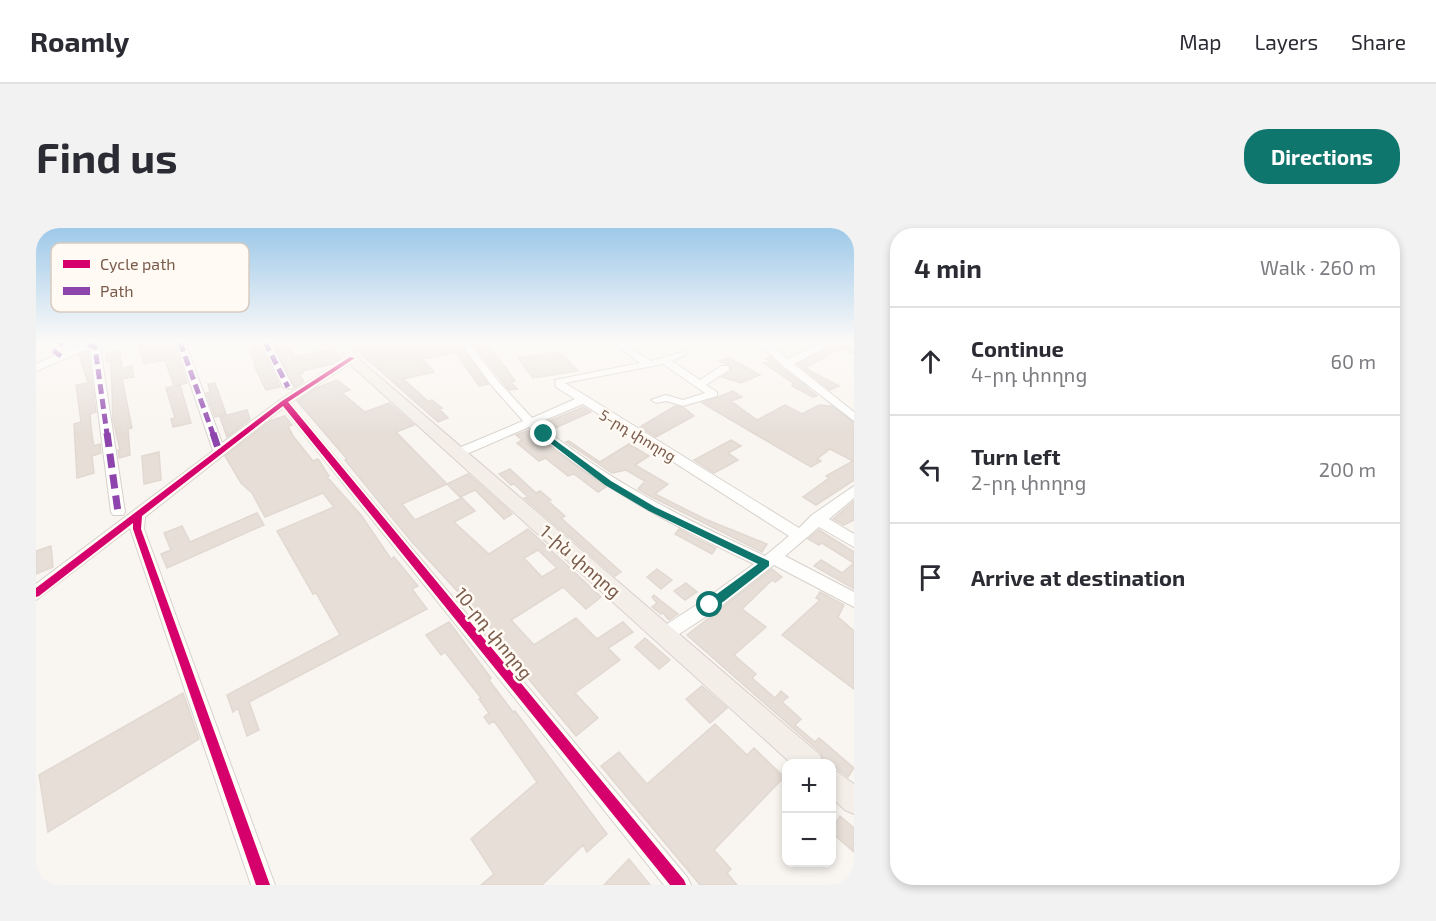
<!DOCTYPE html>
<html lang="en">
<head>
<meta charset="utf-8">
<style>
  :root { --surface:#fff; --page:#f2f2f3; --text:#2b2b33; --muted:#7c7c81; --line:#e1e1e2; --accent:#0f766e }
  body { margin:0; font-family:"Exo 2","Noto Sans Armenian",sans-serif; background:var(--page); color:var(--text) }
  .controls { position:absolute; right:18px; bottom:18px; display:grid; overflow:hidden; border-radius:12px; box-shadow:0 3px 9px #0003 }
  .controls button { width:54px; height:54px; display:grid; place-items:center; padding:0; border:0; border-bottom:2px solid var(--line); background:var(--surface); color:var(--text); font:30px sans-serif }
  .stop { position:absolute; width:18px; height:18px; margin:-14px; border:4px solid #0f766e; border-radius:50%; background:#fff }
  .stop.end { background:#0f766e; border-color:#fff; box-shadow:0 2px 6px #0008 }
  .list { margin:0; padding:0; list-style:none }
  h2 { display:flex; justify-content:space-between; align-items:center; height:78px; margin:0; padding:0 24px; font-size:26px }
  h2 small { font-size:20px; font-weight:400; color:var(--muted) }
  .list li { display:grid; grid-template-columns:39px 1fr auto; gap:18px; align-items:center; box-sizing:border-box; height:108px; padding:0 24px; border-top:2px solid var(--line) }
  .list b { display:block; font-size:22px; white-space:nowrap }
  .list p { margin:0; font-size:20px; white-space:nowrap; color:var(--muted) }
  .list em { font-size:20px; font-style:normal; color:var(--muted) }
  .icon { flex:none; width:33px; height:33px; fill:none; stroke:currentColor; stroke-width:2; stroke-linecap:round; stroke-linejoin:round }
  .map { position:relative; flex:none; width:818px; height:657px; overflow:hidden; border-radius:24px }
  header { display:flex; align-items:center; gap:36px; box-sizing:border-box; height:84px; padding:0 30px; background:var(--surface); border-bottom:2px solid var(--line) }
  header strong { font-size:28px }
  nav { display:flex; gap:33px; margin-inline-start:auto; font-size:21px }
  .intro { display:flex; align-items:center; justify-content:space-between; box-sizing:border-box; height:144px; padding:0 36px }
  h1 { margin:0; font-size:42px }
  .button { padding:15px 27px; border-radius:24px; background:var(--accent); color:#fff; font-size:21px; font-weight:700 }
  main { display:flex; gap:36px; padding:0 36px }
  aside { flex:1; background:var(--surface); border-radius:24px; box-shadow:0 3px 9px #0003 }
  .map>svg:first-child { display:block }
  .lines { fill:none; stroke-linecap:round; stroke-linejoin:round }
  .canal { fill:#d0e8ea; fill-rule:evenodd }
  .building { fill:#e6ded7; stroke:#e2d8d2; stroke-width:1.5; fill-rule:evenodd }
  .minor-casing { stroke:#d7d1cb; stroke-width:2 }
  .major-casing { stroke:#dad1cc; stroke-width:2 }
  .minor { fill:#fefefd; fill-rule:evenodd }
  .major { fill:#f3eee8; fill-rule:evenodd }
  .quiet-far1 { stroke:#8e44ad; stroke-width:5; stroke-dasharray:10 5; stroke-linecap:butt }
  .quiet { stroke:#8e44ad; stroke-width:7; stroke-dasharray:14 7; stroke-linecap:butt }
  .cycleway-casing { stroke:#fffaf3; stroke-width:4 }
  .cycleway { fill:#d6006c; fill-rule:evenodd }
  .route { fill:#0f766e }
  .labels { text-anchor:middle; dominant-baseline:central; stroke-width:5; stroke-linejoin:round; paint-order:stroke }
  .far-street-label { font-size:15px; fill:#7a5c4d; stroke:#fffaf3 }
  .street-label { font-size:18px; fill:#7a5c4d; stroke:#fffaf3 }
  .key { fill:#fffaf3; stroke:#d7cbc1; stroke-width:1.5 }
  .key-label { font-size:16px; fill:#7a5c4d }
</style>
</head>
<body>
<header>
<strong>Roamly</strong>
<nav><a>Map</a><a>Layers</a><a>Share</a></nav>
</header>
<div class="intro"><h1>Find us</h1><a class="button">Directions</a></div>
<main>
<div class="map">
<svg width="818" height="657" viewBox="0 0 818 657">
  <rect width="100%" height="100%" fill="#f9f5f0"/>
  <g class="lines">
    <!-- canal -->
    <path class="canal" d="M 745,132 L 776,154 L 776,158 L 770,158 L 743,135 L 743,133 Z
      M 790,168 L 796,168 L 818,190 L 818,196 L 815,196 L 790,172 Z"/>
  </g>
  <!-- building -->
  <path class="building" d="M 102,114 L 138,114 L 151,155 L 138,158 L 129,132 L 108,136 Z
    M 213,114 L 223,114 L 244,159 L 230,162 L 218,137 L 220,136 L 213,123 L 217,122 Z
    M 236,114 L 247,114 L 251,122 L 254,121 L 259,129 L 297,120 L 305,130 L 296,136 L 266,143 L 267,145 L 263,146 L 268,154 L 259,160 Z
    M 327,114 L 337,123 L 384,114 L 422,114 L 452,156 L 443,158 L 420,125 L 387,131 L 398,144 L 367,151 L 392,173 L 396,172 L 406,180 L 403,181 L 412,190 L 402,194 L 314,116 Z
    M 435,114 L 447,114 L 465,133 L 479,153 L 475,154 L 481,161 L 473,162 Z
    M 800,114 L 818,114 L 818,126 L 805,120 L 769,140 L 803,158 L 794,162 L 762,136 Z
    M 52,123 L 60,184 L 54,186 L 56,208 L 58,218 L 64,216 L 65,225 L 56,228 L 58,245 L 41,250 L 38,196 L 45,194 L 40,157 L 52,155 L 43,127 Z
    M 84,123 L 86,141 L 96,138 L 98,149 L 86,151 L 96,200 L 92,201 L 94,227 L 83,230 L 82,222 L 84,222 L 77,192 L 75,133 L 71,134 L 70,126 Z
    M 524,124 L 542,143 L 497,150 L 482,130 Z
    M 734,129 L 746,140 L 781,168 L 777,169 L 756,158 L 757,155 L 728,135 L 734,134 L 730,131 Z
    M 693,130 L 724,147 L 705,155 L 686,149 L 694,144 L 695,138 L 683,133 Z
    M 301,152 L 314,162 L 306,165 L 329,184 L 353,175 L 378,197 L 360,204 L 411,256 L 366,276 L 379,292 L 426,270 L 439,283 L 418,294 L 453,326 L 492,301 L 565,369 L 550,381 L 527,359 L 475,392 L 498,417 L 540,390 L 561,411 L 587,394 L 597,404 L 572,420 L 584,432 L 539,465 L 562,490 L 540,508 L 456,407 L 459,405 L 424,363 L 422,364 L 376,314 L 309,232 L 311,231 L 261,173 L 280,160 ZM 502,322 L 521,340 L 506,349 L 488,330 Z
    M 179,155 L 190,186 L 179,189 L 170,165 L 174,164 L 172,156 Z
    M 144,157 L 155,195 L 137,199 L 135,191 L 139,190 L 130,160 Z
    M 697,163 L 706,169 L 695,173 L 721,192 L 749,177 L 766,186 L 783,177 L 795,178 L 818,195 L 818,252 L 780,277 L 767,269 L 793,250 L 790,248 L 817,233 L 794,221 L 781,231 L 785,233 L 775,239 L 666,175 Z
    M 639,178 L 648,180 L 658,188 L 620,209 L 604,199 Z
    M 547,179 L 555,184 L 515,202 L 506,196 Z
    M 211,182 L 214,191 L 191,209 L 184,189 Z
    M 249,188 L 256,197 L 252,198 L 257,208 L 277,233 L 282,231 L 293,248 L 291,249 L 325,287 L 355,331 L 358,329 L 382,358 L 376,361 L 391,381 L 213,474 L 223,502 L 211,508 L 202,480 L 197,484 L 191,467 L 304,407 L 280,365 L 277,366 L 241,303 L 298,279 L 287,265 L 229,289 L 216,265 L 205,255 L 189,228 L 234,193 Z
    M 493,202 L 518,222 L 570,259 L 562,264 L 538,246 L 532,248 L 509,230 L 503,233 L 481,215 L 486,212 L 480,207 Z
    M 695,212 L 705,218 L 692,225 L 702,232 L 691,238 L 678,245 L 658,232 Z
    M 533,213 L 564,234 L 593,216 L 613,228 L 599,237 L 632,256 L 619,266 L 669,291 L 731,316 L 726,324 L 612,267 L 602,261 L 609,253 L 590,242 L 576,245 L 530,214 Z
    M 123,224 L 125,252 L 108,256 L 106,228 Z
    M 474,241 L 500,265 L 504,263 L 515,272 L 512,273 L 529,288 L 525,290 L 585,344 L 579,348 L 488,270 L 492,269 L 478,256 L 475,257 L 463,246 Z
    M 432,246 L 470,280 L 476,286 L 468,291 L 439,262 L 424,269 L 411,256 Z
    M 818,273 L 818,292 L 808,297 L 797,291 Z
    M 221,285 L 228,297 L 131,340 L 125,326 L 135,322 L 128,305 L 146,298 L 154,314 Z
    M 643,301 L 657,309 L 680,320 L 676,326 L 639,306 Z
    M 783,302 L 818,324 L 818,335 L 786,315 L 783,317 L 772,311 Z
    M 15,318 L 17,339 L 0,346 L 0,323 Z
    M 785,332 L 806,345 L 818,335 L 818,361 L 778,338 Z
    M 621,341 L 636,352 L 625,361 L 611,349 Z
    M 736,341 L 746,349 L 739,354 L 736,352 L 706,381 L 730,399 L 698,427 L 720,446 L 716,450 L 739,470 L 745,463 L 752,469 L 746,474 L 765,491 L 759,497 L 779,514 L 783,510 L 818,540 L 812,549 L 795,536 L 789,536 L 785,525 L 651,407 Z
    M 650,355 L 661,364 L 649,372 L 638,363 Z
    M 784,364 L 808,377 L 802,389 L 818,403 L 818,461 L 746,407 L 784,372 L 780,370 Z
    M 618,367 L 624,372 L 642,386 L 633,392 L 627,385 L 625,386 L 616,379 L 621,375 L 616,369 Z
    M 413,394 L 455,450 L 453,452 L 477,484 L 479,483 L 571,606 L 551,624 L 547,617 L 506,657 L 445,657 L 458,646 L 435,611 L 501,554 L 458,493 L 453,496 L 448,489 L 453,485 L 443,471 L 445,470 L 409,424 L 405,427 L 390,407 Z
    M 609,410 L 634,432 L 623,441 L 599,419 Z
    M 666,458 L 691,480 L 674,495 L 650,471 Z
    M 147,465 L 163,511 L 12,604 L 3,547 Z
    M 679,496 L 711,527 L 718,520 L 748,549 L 678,622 L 695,641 L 691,645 L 701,657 L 664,657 L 565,538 L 583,524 L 611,556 Z
    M 804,588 L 818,600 L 818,624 L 795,604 Z
    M 593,631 L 614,657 L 568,657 Z"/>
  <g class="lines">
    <!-- minor casing -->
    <g class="minor-casing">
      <path id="minor" d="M 22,114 L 31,114 L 24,123 L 26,124 L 49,114 L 61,114 L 60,116 L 64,119 L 89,284 L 87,287 L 77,287 L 75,284 L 54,120 L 0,143 L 0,136 L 18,128 L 14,124 Z
        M 140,114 L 149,114 L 186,215 L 244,172 L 313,128 L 319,128 L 319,132 L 254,175 L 651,649 L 655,657 L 628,657 L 247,180 L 109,289 L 108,301 L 239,657 L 215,657 L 94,300 L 0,372 L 0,356 L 177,223 Z
        M 225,114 L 234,114 L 257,159 L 256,161 L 247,159 Z
        M 424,114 L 432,114 L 463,154 L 496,190 L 539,171 L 520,159 L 519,152 L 604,135 L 576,114 L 586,114 L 615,133 L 649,123 L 649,127 L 636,133 L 664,152 L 685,138 L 693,138 L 693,142 L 670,157 L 681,164 L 681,168 L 647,178 L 630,173 L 620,175 L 615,172 L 630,167 L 647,172 L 669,165 L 627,136 L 529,155 L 763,300 L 776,287 L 818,258 L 818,270 L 793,291 L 818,306 L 818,319 L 783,299 L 749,328 L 818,364 L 818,379 L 738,337 L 680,382 L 634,412 L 628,415 L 622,412 L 619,407 L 622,402 L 668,372 L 718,336 C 637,298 561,258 493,199 L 426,228 L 418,228 L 418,222 L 487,193 L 456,158 ZM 547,176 L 753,308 L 729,328 C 648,291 570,252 502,195 Z
        M 721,114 L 731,114 L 752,131 L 787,114 L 798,114 L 758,136 L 818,184 L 818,193 L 747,138 Z"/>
    </g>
    <!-- major casing -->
    <g class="major-casing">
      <path id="major" d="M 299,114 L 310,114 L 325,133 L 784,527 L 787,536 L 756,536 L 317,139 Z
        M 796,540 L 818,556 L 818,586 L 809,582 L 796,570 Z"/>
    </g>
    <!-- minor -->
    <use href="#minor" class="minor"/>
    <!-- major -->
    <use href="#major" class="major"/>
    <!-- quiet-far1 -->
    <path class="quiet-far1" d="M 144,114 L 177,206
      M 229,114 L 252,159
      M 52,116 L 59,119 L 71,206
      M 25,128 L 19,124 L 26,114"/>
    <!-- quiet -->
    <path class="quiet" d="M 71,205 L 82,284
      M 177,205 L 183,223"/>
    <!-- cycleway casing -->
    <g class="cycleway-casing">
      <path id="cycleway" d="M 314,129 L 319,130 L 252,174 L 648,652 L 650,657 L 634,657 L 247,178 L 106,288 L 105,301 L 234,657 L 220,657 L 97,301 L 97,295 L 3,368 L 0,369 L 0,360 L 246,173 Z"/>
    </g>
    <!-- cycleway -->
    <use href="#cycleway" class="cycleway"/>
  </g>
  <!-- sky -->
  <linearGradient id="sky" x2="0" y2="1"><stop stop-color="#9ec9e9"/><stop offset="0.55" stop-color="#fcfaf8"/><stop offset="1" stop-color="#fcfaf8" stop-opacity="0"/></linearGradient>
  <rect width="818" height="206" fill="url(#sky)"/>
  <!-- route -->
  <path class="route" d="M 508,204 L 575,253 L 619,279 L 733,333 L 733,338 L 678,381 L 670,381 L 670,374 L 722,336 L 613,283 L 569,257 L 505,208 Z"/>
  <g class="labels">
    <!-- far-street labels -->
    <g class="far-street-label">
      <text transform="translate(602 207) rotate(31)">5-րդ փողոց</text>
    </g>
    <!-- street labels -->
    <g class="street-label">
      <text transform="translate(545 333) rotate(41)">1-ին փողոց</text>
      <text transform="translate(458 405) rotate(51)">10-րդ փողոց</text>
    </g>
  </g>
  <!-- legend -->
  <rect x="15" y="15" width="198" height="69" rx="9" class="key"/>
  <rect x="27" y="32" width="27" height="8" fill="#d6006c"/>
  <rect x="27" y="59" width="27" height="8" fill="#8e44ad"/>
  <g class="key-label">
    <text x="64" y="42">Cycle path</text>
    <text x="64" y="69">Path</text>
  </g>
</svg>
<div class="controls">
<button>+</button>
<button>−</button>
</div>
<div class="stop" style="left:674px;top:377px"></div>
<div class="stop end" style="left:508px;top:206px"></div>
</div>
<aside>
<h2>4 min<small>Walk · 260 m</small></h2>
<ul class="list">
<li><svg class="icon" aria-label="ahead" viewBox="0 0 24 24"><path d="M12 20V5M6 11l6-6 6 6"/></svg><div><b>Continue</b><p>4-րդ փողոց</p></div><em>60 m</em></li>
<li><svg class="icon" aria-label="left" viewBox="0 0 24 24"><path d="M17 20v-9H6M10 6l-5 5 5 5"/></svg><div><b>Turn left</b><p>2-րդ փողոց</p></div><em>200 m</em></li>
<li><svg class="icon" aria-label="arrive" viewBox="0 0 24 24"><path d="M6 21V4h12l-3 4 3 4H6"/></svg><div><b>Arrive at destination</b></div></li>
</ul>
</aside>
</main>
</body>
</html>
